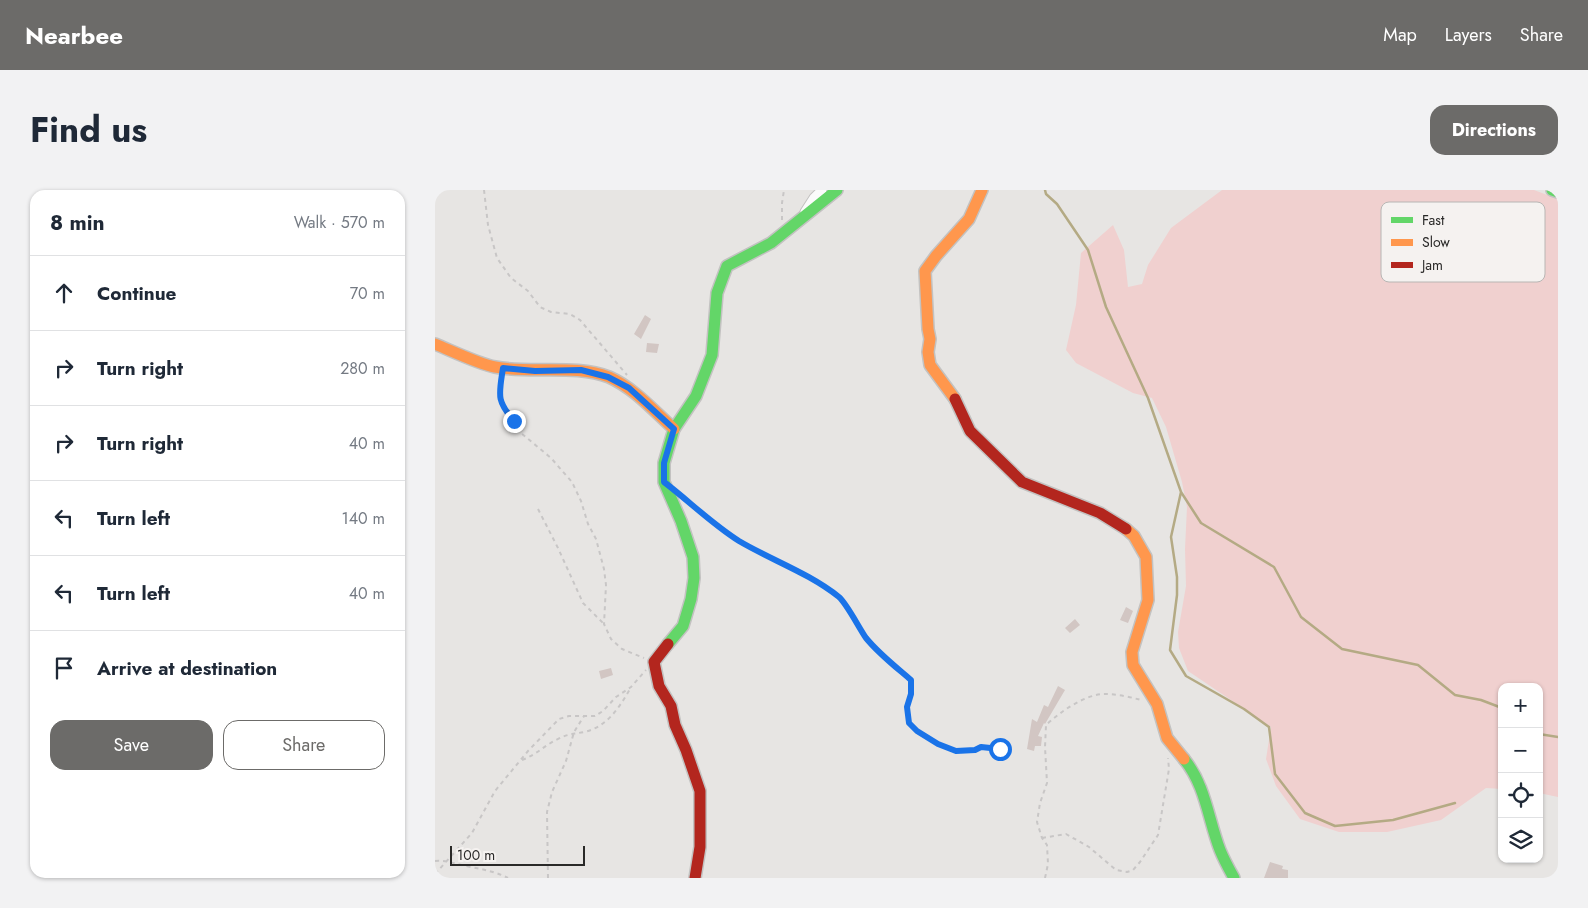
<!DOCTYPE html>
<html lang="en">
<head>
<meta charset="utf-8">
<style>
  :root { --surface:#fff; --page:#f2f2f3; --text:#1f2937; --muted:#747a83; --line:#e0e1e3; --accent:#6c6b69 }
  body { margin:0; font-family:Jost,sans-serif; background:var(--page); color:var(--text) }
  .controls { position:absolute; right:15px; bottom:15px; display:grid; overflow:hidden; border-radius:10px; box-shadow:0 1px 4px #0004 }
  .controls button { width:45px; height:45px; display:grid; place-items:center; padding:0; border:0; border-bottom:1px solid var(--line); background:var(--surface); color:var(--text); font:25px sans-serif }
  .scale { position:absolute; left:15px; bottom:12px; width:135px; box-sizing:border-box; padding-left:5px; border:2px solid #2a2928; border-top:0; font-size:14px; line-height:18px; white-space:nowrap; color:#2a2928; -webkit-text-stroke:4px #f5f2f0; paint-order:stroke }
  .stop { position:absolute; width:15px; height:15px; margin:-11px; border:4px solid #1a73e8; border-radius:50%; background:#fff }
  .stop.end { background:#1a73e8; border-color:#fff; box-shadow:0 1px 5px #0008 }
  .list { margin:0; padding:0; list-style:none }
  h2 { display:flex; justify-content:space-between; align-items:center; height:65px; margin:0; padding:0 20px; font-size:21px }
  h2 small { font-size:16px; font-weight:400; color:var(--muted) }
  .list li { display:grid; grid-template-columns:32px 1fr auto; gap:15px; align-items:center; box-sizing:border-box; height:75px; padding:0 20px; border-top:1px solid var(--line) }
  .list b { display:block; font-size:19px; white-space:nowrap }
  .list em { font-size:16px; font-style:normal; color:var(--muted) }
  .actions { display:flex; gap:10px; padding:15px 20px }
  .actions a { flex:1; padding:11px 0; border:1px solid var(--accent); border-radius:15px; text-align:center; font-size:18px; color:var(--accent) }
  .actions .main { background:var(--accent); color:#fff }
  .icon { flex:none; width:28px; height:28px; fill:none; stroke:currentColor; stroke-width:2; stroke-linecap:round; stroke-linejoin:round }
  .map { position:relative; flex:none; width:1123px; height:688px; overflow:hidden; border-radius:15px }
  header { display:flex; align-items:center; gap:30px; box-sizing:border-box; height:70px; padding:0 25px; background:var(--accent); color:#fff }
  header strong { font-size:24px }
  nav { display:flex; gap:28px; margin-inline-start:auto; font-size:18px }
  .intro { display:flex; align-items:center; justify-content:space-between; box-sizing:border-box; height:120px; padding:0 30px }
  h1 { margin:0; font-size:35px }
  .button { padding:12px 22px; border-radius:15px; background:var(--accent); color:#fff; font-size:18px; font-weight:700 }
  main { display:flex; gap:30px; padding:0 30px }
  aside { flex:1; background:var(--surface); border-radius:15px; box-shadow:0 1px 4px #0004 }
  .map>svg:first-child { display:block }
  .green { fill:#f0d0cf }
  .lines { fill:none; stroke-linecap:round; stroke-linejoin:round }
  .stream { stroke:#b4aa84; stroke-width:2.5 }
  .building { fill:#d2c6c3 }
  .street-casing { stroke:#c3c2c1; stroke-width:11 }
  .fast-casing { stroke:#c3c2c1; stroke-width:14 }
  .slow-casing { stroke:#c3c2c1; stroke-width:14 }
  .jam-casing { stroke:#c3c2c1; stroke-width:14 }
  .path { stroke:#c8c6c6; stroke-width:2; stroke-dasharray:4 4; stroke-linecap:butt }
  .street { stroke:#fbfbfb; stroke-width:9 }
  .fast { stroke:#63d668; stroke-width:11 }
  .slow { stroke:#ff974d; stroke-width:11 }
  .jam { stroke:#b3261e; stroke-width:11 }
  .route { stroke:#1a73e8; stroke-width:6 }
  .key { fill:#f5f2f0; stroke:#b8b6b4; stroke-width:1 }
  .key-label { font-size:14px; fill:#2a2928 }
</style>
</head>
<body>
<header>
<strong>Nearbee</strong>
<nav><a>Map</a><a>Layers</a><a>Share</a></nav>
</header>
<div class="intro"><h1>Find us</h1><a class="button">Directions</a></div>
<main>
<aside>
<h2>8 min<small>Walk · 570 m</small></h2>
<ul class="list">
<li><svg class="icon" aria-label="ahead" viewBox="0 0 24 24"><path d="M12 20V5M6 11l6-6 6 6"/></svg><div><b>Continue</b></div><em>70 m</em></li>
<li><svg class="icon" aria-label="right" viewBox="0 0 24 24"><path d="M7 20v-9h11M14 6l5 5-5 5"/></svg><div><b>Turn right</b></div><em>280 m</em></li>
<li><svg class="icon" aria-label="right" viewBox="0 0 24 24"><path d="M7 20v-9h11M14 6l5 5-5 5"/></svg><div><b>Turn right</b></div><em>40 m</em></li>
<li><svg class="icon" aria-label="left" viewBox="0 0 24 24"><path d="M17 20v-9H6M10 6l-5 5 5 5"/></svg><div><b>Turn left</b></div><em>140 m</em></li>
<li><svg class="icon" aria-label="left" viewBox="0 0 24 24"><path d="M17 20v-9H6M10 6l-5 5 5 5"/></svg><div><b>Turn left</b></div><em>40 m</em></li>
<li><svg class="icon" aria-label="arrive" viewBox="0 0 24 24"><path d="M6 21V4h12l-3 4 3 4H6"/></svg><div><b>Arrive at destination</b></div></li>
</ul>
<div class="actions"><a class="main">Save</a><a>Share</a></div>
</aside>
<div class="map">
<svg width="1123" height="688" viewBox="0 0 1123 688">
  <rect width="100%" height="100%" fill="#e7e5e3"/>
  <!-- green -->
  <path class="green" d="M 787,0 L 1099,0 L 1123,9 L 1123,607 L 1104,603 L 1104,497 L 1067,497 L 1067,599 L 1051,598 L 1006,630 L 952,642 L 904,642 L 865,629 L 841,596 L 831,569 L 836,537 L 753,481 L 744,458 L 743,442 L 751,396 L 750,359 L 752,317 L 747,292 L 731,237 L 717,208 L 698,203 L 641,173 L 631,160 L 641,115 L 646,63 L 678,35 L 689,60 L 693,97 L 707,94 L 713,75 L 736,38 Z"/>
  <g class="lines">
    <!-- stream -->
    <path class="stream" d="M 610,0 L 611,4 L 622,14 L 653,60 L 671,117 L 713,208 L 746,302 L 736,347 L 742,387 L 742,405 L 735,460 L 751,486 L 809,519 L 834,537 L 840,584 L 870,623 L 900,636 L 958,630 L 1020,613
      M 746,302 L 766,333 L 839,377 L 866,427 L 907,459 L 983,475 L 1020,505 L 1046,510 L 1067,518
      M 1104,544 L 1123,547"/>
  </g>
  <!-- building -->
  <path class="building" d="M 210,125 L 216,129 L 206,149 L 199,144 Z
    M 212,153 L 224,154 L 222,163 L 211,162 Z
    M 691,417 L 698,421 L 693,433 L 685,430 Z
    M 640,429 L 645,435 L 635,443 L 630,438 Z
    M 176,478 L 178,485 L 166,489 L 164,481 Z
    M 623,496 L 630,500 L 610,534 L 609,533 L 603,546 L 607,547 L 606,556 L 600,556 L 599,561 L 592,559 L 597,529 L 602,532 L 609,515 L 613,517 Z
    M 835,672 L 848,676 L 847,679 L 853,680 L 853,688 L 829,688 Z"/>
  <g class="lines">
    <!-- street casing -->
    <g class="street-casing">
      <path id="street" d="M 370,22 L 379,8 L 387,0"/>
    </g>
    <!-- fast casing -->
    <g class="fast-casing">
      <path id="fast" d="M 1117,0 L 1123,2
        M 233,454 L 248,436 L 256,409 L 259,388 L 258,367 L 246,331 L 229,292 L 229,273 L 239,239 L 261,206 L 277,165 L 282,103 L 292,76 L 336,53 L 402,0
        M 749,569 C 771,596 773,629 785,660 C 789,670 794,679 799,688"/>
    </g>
    <!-- slow casing -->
    <g class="slow-casing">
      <path id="slow" d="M 0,154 C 17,161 44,174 60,177 C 96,184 141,174 174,187 C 199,198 219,221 239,239
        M 520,209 L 495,175 L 493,162 L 495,149 L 493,139 L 490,81 L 501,66 L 534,29 L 547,0
        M 691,339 L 699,346 L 711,367 L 713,410 L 697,462 L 698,475 L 722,514 L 732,548 L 749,569"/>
    </g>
    <!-- jam casing -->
    <g class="jam-casing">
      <path id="jam" d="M 520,209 L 535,241 L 587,292 L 665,323 L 691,339
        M 233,454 L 219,472 L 224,496 L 236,516 L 240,535 L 251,560 L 265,601 L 265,657 L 260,688"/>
    </g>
    <!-- path -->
    <path class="path" d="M 49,0 L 53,35 L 62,68 L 76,88 L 93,101 L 105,117 L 116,122 L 135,124 L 145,130 L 192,185
      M 347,30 L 347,13 L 349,0
      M 67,187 L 65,201 L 67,217 L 79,231 L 86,243 L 116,268 L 137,292 L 146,311 L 153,334 L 161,349 L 169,379 L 171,395 L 169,434 L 176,449 L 187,459 L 209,468
      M 247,305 L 275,331 L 304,351 L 367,384 L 405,408 L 432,449 L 449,467 L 476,490 L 476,504 L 472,517 L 474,533 L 482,541 L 503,554 L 521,561 L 540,560 L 545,557 L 565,559
      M 103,319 L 123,358 L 148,413 L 169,434
      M 87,570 C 101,565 110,555 123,549 C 132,544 139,544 149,542 C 172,537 184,518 195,499
      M 607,648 L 631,644 L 654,657 L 681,680 L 692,682 L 698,680 L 705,672 L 723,645 L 734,579 L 733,568
      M 0,671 C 12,670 20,674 31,676 C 46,679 59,681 73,688
      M 0,684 L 37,643 L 60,601 L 93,561 L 124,529 L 134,526 L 160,526 L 168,521 L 181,507 L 196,497 L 211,480
      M 113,688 L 112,622 L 117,602 L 131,571 L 139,542 L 149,526
      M 610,688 L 613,674 L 612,655 L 607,648 L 602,632 L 605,613 L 612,593 L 610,557 L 611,535 C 625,522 650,504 670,504 C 682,504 695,507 706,510"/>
    <!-- street -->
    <use href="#street" class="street"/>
    <!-- fast -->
    <use href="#fast" class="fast"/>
    <!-- slow -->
    <use href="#slow" class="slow"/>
    <!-- jam -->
    <use href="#jam" class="jam"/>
  </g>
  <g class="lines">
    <!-- route -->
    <path class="route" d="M 79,231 C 61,210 64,205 68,178 L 100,181 L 146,180 L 173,187 L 194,198 L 239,239 L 229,273 L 229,292 C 254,311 277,334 304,351 C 336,370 374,383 404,407 C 412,414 424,438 431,448 C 444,464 461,477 476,490 L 476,504 L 472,517 L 474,533 L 482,541 L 503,554 L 521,561 L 540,560 L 546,557 L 565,559"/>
  </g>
  <!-- legend -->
  <rect x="946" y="12" width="164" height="80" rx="8" class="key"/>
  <rect x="956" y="27" width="22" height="6" fill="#63d668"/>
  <rect x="956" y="49" width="22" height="7" fill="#ff974d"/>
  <rect x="956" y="72" width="22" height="6" fill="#b3261e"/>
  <g class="key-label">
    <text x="987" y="35">Fast</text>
    <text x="987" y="57">Slow</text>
    <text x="987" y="80">Jam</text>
  </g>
</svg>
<div class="controls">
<button>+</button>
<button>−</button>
<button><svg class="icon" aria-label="locate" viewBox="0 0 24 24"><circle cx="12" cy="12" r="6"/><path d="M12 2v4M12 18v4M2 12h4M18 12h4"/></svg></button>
<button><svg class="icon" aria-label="layers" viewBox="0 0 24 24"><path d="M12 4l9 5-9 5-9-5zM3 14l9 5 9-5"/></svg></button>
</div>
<div class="scale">100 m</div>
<div class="stop" style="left:565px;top:559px"></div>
<div class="stop end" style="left:79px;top:231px"></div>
</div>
</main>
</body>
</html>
